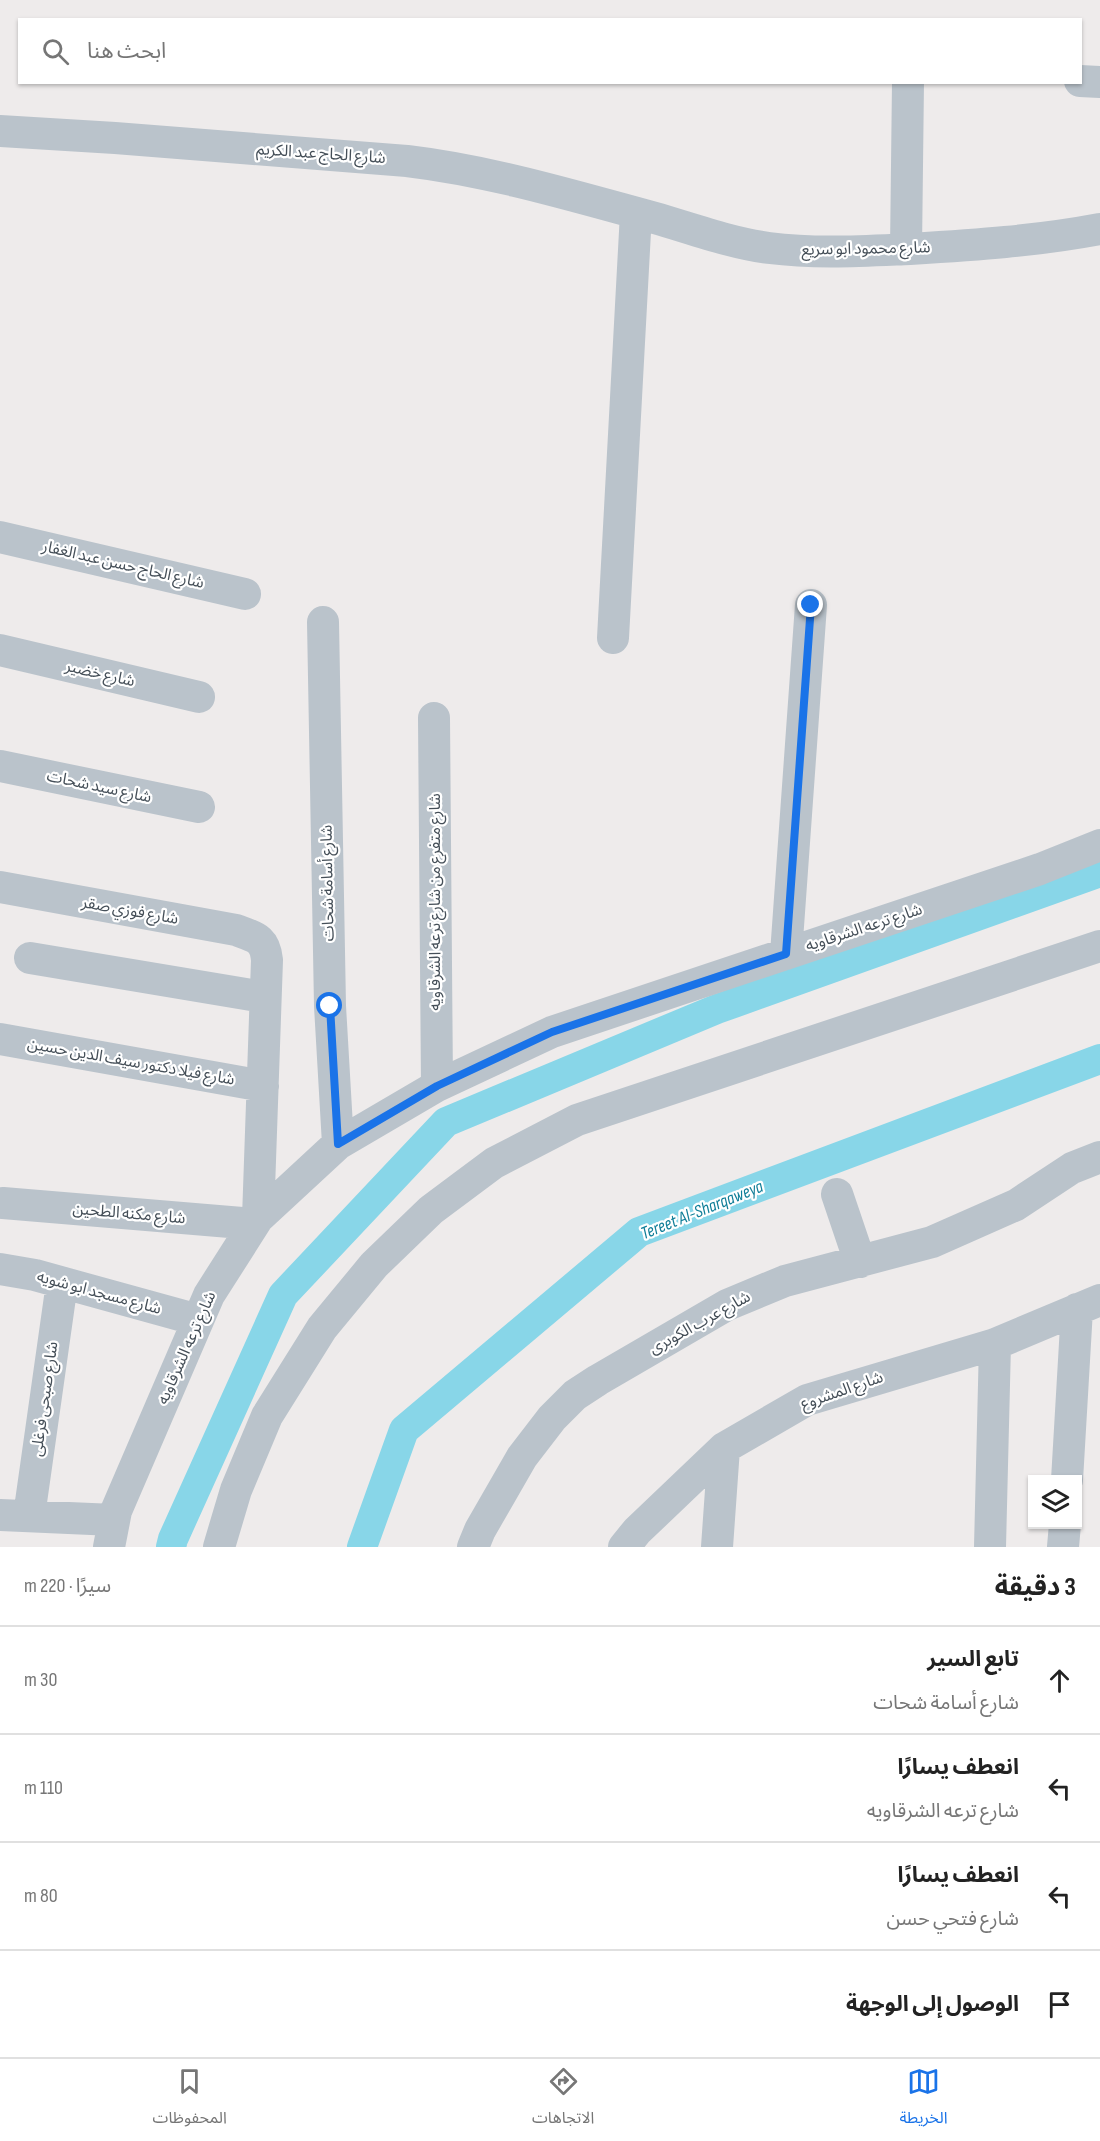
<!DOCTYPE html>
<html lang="ar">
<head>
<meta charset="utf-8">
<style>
  :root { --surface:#fff; --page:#f2f2f2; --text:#222; --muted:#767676; --line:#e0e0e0; --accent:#1a73e8 }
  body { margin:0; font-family:"Sofia Sans Condensed","Noto Sans Arabic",sans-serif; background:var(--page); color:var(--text); direction:rtl }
  .controls { position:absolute; right:18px; bottom:18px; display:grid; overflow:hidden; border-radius:0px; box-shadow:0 2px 4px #0004 }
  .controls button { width:54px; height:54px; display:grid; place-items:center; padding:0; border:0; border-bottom:2px solid var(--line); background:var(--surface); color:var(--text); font:30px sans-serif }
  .stop { position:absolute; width:18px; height:18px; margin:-14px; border:4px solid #1a73e8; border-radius:50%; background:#fff }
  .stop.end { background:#1a73e8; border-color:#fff; box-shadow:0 2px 6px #0008 }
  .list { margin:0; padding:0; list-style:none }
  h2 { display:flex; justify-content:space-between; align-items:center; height:78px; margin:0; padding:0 24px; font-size:26px }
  h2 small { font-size:20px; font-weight:400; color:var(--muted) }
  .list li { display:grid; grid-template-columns:39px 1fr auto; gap:18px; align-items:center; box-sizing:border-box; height:108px; padding:0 24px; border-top:2px solid var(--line) }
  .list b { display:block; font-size:22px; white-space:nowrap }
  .list p { margin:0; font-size:20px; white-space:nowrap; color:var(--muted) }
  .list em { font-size:20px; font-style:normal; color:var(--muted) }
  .icon { flex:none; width:33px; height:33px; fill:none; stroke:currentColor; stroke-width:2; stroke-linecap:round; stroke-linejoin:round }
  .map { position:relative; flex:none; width:1100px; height:1547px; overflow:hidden; direction:ltr }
  .search { position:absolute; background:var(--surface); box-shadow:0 2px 4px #0004; left:18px; right:18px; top:18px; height:66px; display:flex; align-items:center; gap:15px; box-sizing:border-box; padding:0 21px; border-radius:0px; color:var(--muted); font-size:22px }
  .sheet { height:510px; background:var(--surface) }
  nav { display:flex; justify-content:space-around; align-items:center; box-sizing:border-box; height:84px; border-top:2px solid var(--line); background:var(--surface); font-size:16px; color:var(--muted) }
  nav a { display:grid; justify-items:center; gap:3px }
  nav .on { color:var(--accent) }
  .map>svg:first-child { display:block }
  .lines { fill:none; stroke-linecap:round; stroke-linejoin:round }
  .canal { stroke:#88d6e8; stroke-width:30 }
  .minor { stroke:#bac3cb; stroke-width:32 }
  .route { stroke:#1a73e8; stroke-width:8 }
  .labels { text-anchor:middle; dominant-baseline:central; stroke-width:4.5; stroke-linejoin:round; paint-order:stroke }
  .street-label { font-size:16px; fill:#454f58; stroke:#fff }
  .water-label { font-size:18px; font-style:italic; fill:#107e98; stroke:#fff }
</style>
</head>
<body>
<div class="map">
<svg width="1100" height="1547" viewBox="0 0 1100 1547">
  <rect width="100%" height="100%" fill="#eeebeb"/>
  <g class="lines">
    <!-- canal -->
    <path class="canal" d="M 171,1547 L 173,1539 L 283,1295 L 446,1122 L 717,1009 L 1100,872
      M 362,1547 L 404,1430 L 639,1232 L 1100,1059"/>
    <!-- minor -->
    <path class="minor" d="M 1080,81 L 1100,82
      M 0,131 L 115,138 L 407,161 C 491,171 574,196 655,218 C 693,229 731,243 769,248 C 816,254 863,251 910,249 C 974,245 1037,241 1100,229
      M 906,249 L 908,82
      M 0,537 L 245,594
      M 323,622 L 330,1006 L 338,1144
      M 613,638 L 636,213
      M 0,650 L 199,697
      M 434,718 L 437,1086
      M 0,766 L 199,807
      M 0,887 L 236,930 C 255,937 265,938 267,960 L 258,1218
      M 786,954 L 811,605
      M 30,958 L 264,997
      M 0,1039 L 263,1086
      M 837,1194 L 860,1262
      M 3,1203 L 254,1224
      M 0,1269 L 35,1275 L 198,1320
      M 1067,1480 L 1077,1309
      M 0,1515 L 114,1520
      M 29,1516 L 62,1283
      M 109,1547 L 116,1511 L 209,1295 L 258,1218 L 338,1144 L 437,1086 L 552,1032 L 1040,869 L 1100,845
      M 219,1547 L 236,1490 L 267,1416 L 322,1328 L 374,1265 L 431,1210 L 494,1163 L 577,1120 L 1100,946
      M 473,1547 L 480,1530 L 522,1457 L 552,1418 L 575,1395 L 598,1380 L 727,1305 L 785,1281 L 932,1242 L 1016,1205 L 1072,1168 L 1100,1157
      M 624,1547 L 637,1531 L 724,1448 L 807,1400 L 995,1344 L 1100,1300
      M 717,1547 L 724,1448
      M 990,1547 L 995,1344
      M 1063,1547 L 1065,1524"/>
  </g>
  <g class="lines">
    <!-- route -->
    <path class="route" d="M 330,1006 L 338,1144 L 437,1086 L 552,1032 L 786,954 L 811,605"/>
  </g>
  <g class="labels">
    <!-- street labels -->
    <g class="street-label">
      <text transform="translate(321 154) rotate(4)">شارع الحاج عبد الكريم</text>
      <text transform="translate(866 249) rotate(-1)">شارع محمود ابو سريع</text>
      <text transform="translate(123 565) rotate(13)">شارع الحاج حسن عبد الغفار</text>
      <text transform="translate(100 674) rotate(13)">شارع خضير</text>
      <text transform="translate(99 787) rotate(12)">شارع سيد شحات</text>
      <text transform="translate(328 883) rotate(-91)">شارع أسامة شحات</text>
      <text transform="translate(435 902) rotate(-90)">شارع متفرع من شارع ترعه الشرقاويه</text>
      <text transform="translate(130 911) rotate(10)">شارع فوزي صقر</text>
      <text transform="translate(864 928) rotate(-18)">شارع ترعه الشرقاويه</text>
      <text transform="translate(131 1062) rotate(10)">شارع فيلا دكتور سيف الدين حسين</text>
      <text transform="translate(129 1214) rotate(5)">شارع مكنه الطحين</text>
      <text transform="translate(99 1293) rotate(15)">شارع مسجد ابو شويه</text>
      <text transform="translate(700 1323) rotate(-29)">شارع عرب الكوبرى</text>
      <text transform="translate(187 1348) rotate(-66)">شارع ترعه الشرقاويه</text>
      <text transform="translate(842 1391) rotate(-19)">شارع المشروع</text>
      <text transform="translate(45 1399) rotate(-82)">شارع صبحى فرغلى</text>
    </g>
    <!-- water labels -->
    <g class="water-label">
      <text transform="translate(702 1210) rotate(-22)">Tereet Al-Sharqaweya</text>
    </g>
  </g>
</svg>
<div class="controls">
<button><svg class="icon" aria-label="layers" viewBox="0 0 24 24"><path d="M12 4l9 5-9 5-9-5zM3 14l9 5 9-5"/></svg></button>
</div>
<div class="stop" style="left:330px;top:1006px"></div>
<div class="stop end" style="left:811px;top:605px"></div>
<div class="search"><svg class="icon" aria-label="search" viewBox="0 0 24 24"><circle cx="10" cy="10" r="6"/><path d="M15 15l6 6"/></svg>ابحث هنا</div>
</div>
<section class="sheet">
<h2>3 دقيقة<small>سيرًا · 220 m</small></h2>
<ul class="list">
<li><svg class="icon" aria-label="ahead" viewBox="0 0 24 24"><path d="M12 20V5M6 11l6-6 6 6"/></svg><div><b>تابع السير</b><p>شارع أسامة شحات</p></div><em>30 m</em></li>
<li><svg class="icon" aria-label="left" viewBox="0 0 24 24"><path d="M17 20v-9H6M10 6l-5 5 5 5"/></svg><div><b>انعطف يسارًا</b><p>شارع ترعه الشرقاويه</p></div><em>110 m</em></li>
<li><svg class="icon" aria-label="left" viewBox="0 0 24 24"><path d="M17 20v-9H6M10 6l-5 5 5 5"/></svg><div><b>انعطف يسارًا</b><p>شارع فتحي حسن</p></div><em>80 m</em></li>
<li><svg class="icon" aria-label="arrive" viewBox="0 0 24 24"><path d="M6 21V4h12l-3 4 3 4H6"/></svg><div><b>الوصول إلى الوجهة</b></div></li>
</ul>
</section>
<nav>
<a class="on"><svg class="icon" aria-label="map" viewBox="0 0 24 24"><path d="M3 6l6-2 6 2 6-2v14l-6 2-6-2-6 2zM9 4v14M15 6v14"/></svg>الخريطة</a>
<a><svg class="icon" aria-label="directions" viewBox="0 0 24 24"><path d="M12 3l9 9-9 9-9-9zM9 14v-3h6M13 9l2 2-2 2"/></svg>الاتجاهات</a>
<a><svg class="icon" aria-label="saved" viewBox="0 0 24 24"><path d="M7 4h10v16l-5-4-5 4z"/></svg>المحفوظات</a>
</nav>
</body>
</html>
